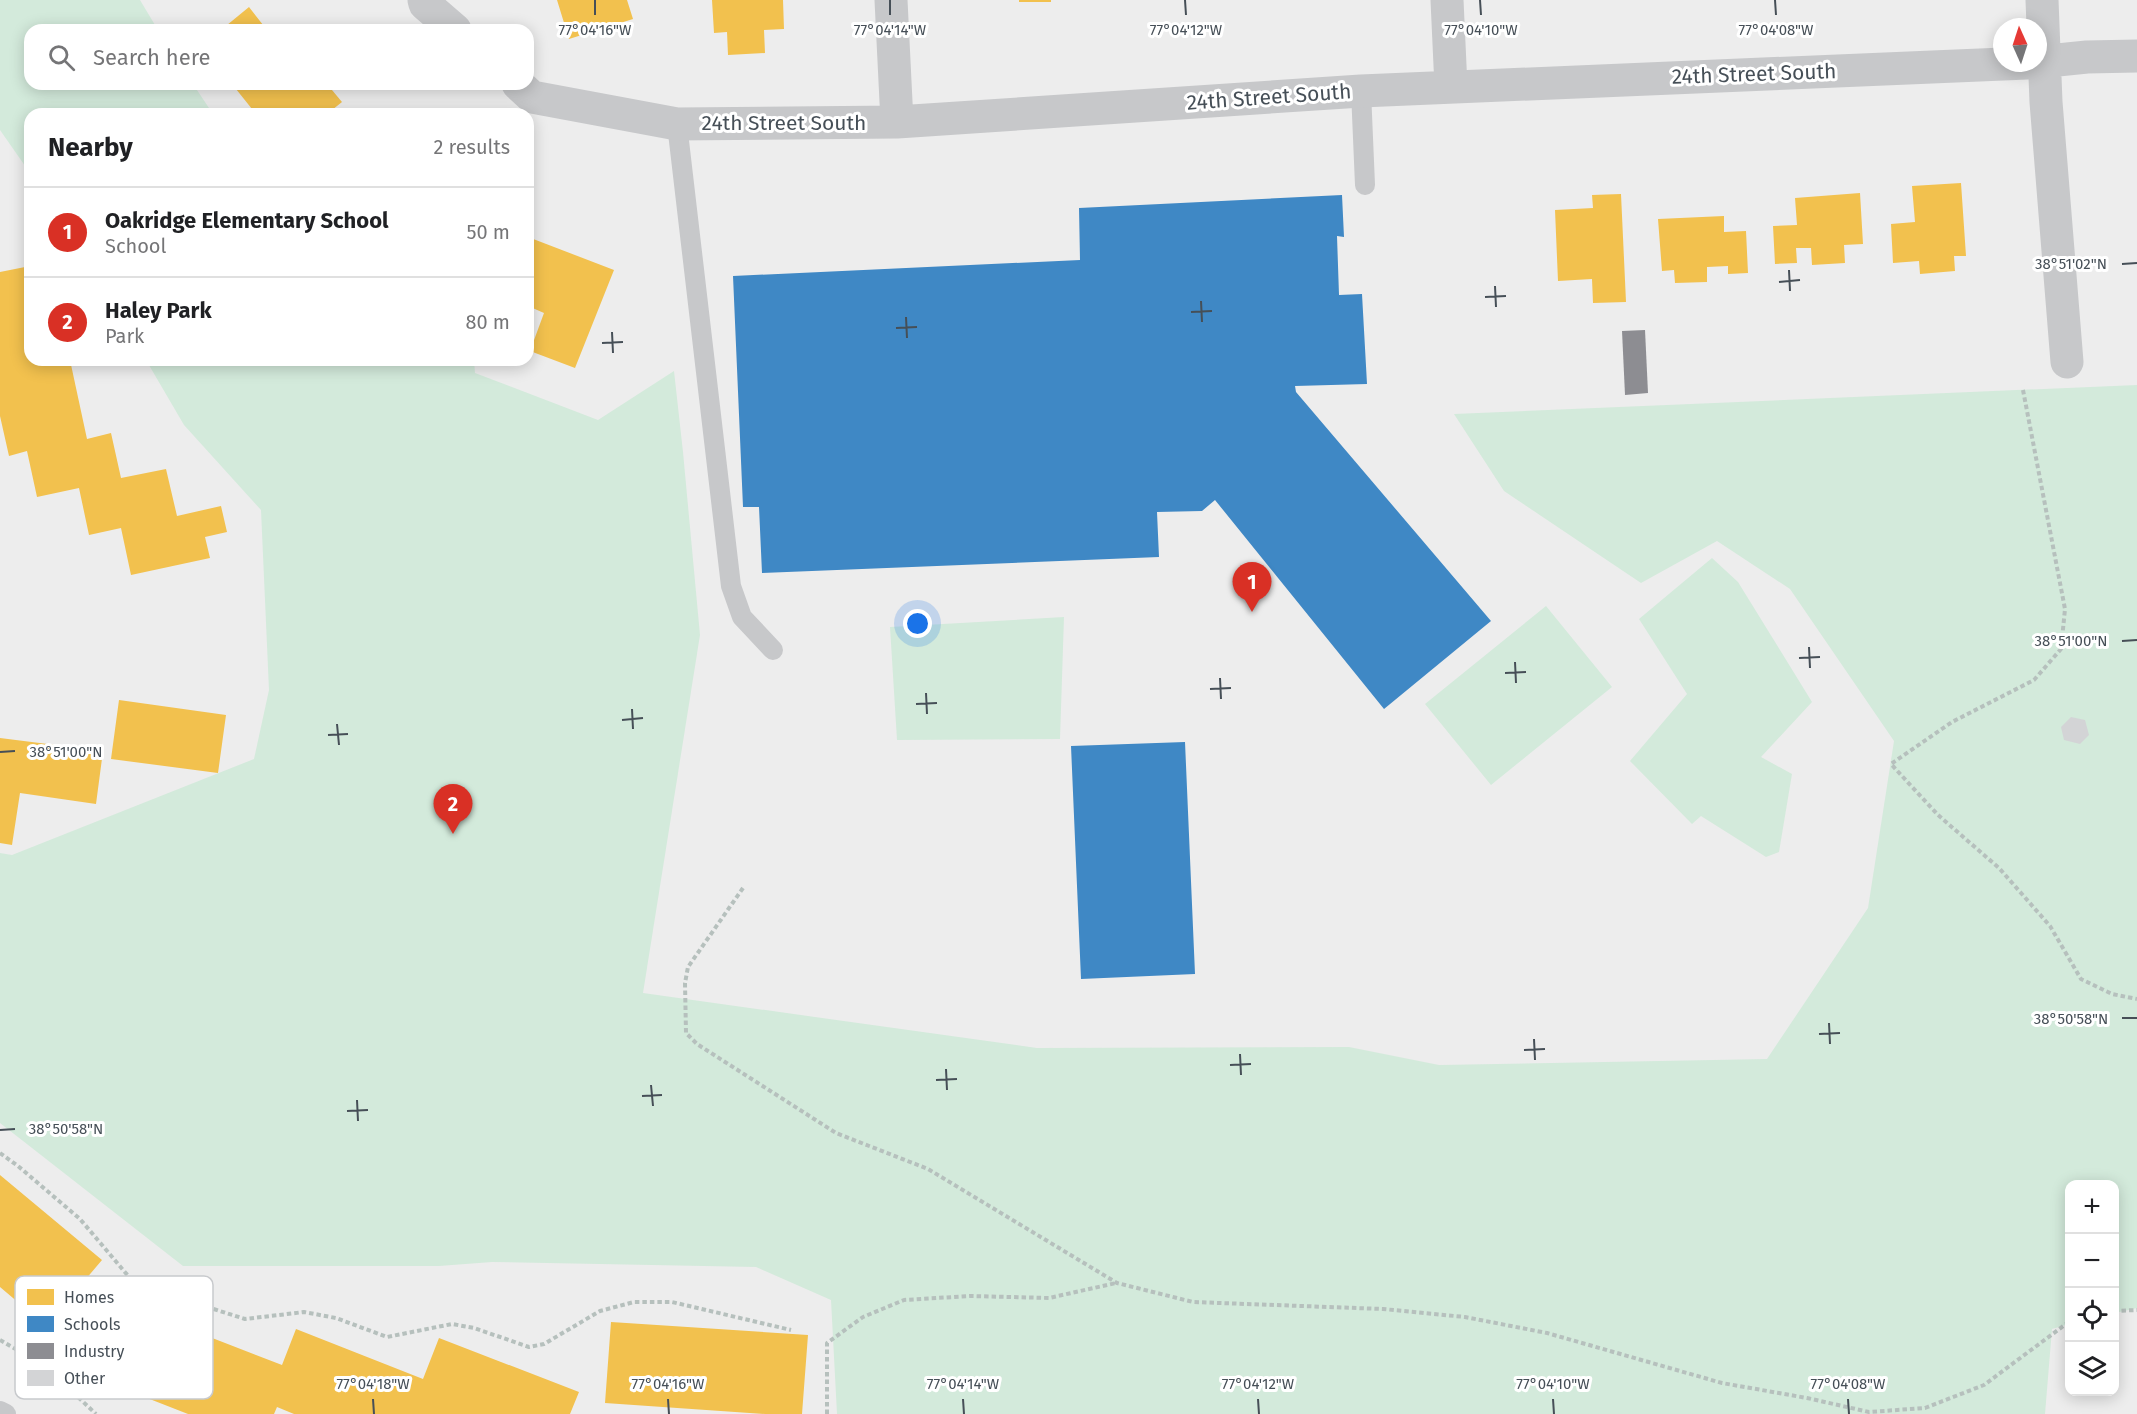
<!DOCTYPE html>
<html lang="en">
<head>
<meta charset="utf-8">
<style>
  :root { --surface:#fff; --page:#f6f6f6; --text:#202124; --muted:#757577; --line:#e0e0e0; --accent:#d93025 }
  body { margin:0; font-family:"Fira Sans",sans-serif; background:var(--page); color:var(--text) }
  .controls { position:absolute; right:18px; bottom:18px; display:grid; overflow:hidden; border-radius:12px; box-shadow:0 3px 15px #0003 }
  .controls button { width:54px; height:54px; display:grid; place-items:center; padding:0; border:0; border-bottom:2px solid var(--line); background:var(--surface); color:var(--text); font:30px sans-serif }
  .compass { position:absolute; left:1993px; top:18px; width:54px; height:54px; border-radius:50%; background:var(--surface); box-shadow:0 3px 15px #0003; rotate:357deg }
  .you { position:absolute; left:918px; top:624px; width:21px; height:21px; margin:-15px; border:4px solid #fff; border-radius:50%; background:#1a73e8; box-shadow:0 0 0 9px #1a73e833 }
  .badge { display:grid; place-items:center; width:39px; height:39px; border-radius:50%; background:var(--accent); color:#fff; font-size:20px; font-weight:700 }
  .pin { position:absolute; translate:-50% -50px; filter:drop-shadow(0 2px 3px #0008) }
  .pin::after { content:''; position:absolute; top:32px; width:21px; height:18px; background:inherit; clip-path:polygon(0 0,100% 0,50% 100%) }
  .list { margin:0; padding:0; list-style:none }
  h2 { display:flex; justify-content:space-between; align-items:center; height:78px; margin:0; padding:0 24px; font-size:26px }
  h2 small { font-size:20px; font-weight:400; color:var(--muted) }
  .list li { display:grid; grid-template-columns:39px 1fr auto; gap:18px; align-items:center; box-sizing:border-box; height:90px; padding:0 24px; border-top:2px solid var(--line) }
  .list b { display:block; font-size:22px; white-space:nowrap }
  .list p { margin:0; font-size:20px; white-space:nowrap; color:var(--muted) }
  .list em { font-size:20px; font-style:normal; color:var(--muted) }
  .icon { flex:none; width:33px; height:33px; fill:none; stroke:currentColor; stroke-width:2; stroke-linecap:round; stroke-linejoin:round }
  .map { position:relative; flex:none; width:2137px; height:1414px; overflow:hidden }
  .search { position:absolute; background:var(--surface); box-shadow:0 3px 15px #0003; left:24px; top:24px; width:510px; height:66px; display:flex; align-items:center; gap:15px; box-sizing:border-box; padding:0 21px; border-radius:18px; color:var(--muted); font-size:22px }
  .panel { position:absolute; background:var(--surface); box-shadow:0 3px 15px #0003; left:24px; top:108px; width:510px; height:258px; border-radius:18px }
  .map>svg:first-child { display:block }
  .green { fill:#d3eadb }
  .homes { fill:#f2c14e }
  .schools { fill:#3f88c5 }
  .industry { fill:#8d8d92 }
  .building { fill:#d3d4d6 }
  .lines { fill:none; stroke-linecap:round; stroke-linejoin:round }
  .path { stroke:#b6c0bd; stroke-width:4; stroke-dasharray:4.5 3; stroke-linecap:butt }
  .service { stroke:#c7c8ca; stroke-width:20 }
  .minor { stroke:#c7c8ca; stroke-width:33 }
  .ticks { fill:none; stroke:#464f57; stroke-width:2 }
  .labels { text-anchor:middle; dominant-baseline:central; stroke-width:6; stroke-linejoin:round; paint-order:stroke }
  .street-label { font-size:21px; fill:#464f57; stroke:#fff }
  .key { fill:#fff; stroke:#c8cacd; stroke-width:1.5 }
  .key-label { font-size:16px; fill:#464f57 }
  .ticks-label { font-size:15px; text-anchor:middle; fill:#464f57; stroke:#fff; stroke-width:6; stroke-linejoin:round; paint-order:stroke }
</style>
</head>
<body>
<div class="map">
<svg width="2137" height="1414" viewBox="0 0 2137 1414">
  <rect width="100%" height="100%" fill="#ededed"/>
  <!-- green -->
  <path class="green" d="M 0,0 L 140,0 L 158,30 L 30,30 L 30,84 L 193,84 L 213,114 L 30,114 L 30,173 L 0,130 Z
    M 146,360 L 474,360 L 475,373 L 598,420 L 674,371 L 683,452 L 700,635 L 643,993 L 1037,1048 L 1349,1047 L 1439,1065 L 1767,1059 L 1868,908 L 1894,741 L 1790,589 L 1717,541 L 1641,583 L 1504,491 L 1454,414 L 2137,385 L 2137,1308 L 2115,1313 L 2114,1184 L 2070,1184 L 2069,1324 L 2052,1329 L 2045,1414 L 837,1414 L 831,1300 L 756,1267 L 492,1262 L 439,1266 L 183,1266 L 0,1123 L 0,853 L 12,855 L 254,759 L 269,690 L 261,510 L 184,425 Z
    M 1712,558 L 1738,582 L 1812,702 L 1761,757 L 1792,774 L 1779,852 L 1766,857 L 1701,816 L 1692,824 L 1630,761 L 1687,694 L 1639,619 Z
    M 1546,606 L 1612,687 L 1491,785 L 1425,704 Z
    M 1064,617 L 1060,739 L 897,740 L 890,627 Z"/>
  <!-- homes -->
  <path class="homes" d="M 557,0 L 627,0 L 633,19 L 569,39 Z
    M 712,0 L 783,0 L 784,29 L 764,30 L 765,53 L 728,55 L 727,32 L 714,33 Z
    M 1019,0 L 1051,0 L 1051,2 L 1019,2 Z
    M 249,7 L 267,30 L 221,30 Z
    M 232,84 L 327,84 L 342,102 L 327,114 L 256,114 Z
    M 1961,183 L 1966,256 L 1954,256 L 1955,271 L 1920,274 L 1919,261 L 1893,263 L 1891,224 L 1915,222 L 1912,186 Z
    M 1860,193 L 1863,244 L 1844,245 L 1845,263 L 1812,265 L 1811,248 L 1796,248 L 1797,263 L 1775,264 L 1773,226 L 1797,225 L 1795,198 Z
    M 1621,194 L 1626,302 L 1593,303 L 1592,279 L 1558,281 L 1555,210 L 1593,208 L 1592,195 Z
    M 1724,216 L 1724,232 L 1746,231 L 1748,273 L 1728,274 L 1728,266 L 1707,267 L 1707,282 L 1675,283 L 1674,270 L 1662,271 L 1658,219 Z
    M 528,237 L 614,270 L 575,368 L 530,351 L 544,313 L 528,306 Z
    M 30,266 L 30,360 L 70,360 L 87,439 L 111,433 L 121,478 L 166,469 L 177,516 L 221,506 L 227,532 L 205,537 L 210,558 L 131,575 L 121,528 L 89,535 L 79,488 L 37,497 L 27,451 L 9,456 L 0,416 L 0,272 Z
    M 119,700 L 226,715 L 218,773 L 111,759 Z
    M 0,738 L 103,751 L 96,804 L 20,793 L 12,845 L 0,843 Z
    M 0,1175 L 102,1260 L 46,1326 L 0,1287 Z
    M 153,1315 L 282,1365 L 296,1329 L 423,1379 L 439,1338 L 579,1392 L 570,1414 L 294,1414 L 277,1407 L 274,1414 L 188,1414 L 124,1389 Z
    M 611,1322 L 808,1335 L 802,1414 L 765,1414 L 605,1403 Z"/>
  <!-- schools -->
  <path class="schools" d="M 1342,195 L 1344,237 L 1337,236 L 1339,295 L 1362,294 L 1367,384 L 1295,386 L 1296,392 L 1491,621 L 1384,709 L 1215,500 L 1202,511 L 1157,512 L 1159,557 L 762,573 L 759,507 L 743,507 L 733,276 L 1080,260 L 1079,208 Z
    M 1185,742 L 1195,974 L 1081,979 L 1071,746 Z"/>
  <!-- industry -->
  <path class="industry" d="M 1645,330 L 1648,393 L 1625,395 L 1622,331 Z"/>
  <!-- building -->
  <path class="building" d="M 2071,717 L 2085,720 L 2089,735 L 2080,744 L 2064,740 L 2061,727 Z"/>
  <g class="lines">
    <!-- path -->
    <path class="path" d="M 2023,390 L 2065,609 L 2061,649 L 2034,680 L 1952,722 L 1891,764 L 1938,815 L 1999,868 L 2050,926 L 2081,979 L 2112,994 L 2137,999
      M 743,888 L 688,967 L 685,983 L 686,1033 L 697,1044 L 836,1133 L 928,1169 L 1117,1283 L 1193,1302 L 1383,1309 L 1465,1317 L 1547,1333 L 1722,1383 L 1807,1398 L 1869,1412 L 1925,1408 L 1984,1385 L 2070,1321
      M 0,1153 L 18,1166 L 80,1219 L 135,1284 L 75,1395
      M 135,1284 L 245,1319 L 304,1312 L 336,1318 L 387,1337 L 452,1324 L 474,1328 L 529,1347 L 544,1344 L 600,1311 L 634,1302 L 672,1302 L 791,1330
      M 2114,1311 L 2137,1310
      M 0,1340 L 46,1367 L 96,1414
      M 827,1414 L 827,1343 L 863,1317 L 904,1300 L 970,1296 L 1049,1298 L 1116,1283"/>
    <!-- service -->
    <path class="service" d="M 1361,91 L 1365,185
      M 677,124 L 731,586 L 742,617 L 773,650
      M 0,1411 L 6,1414"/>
    <!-- minor -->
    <path class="minor" d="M 424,0 L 425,4 L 455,30
      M 891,0 L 897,122
      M 1447,0 L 1451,87
      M 2042,0 L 2046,102 L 2067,362
      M 2038,62 L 2087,57 L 2137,56
      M 518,84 L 532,97 L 677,124 L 897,122 L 1361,91 L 2027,63"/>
  </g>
  <!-- ticks -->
  <path class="ticks" d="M 595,0 L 595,15M 890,0 L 890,15M 1185,0 L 1186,15M 1480,0 L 1481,15M 1775,0 L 1776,15M 2122,264 L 2137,263M 1789,270 L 1790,291M 1779,282 L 1800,280M 1495,286 L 1496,307M 1485,297 L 1506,296M 1201,301 L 1202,322M 1191,312 L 1212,311M 906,317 L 907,338M 896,328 L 917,327M 612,332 L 613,353M 602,343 L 623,342M 2122,641 L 2137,640M 1809,647 L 1810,668M 1799,658 L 1820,657M 1515,662 L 1516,683M 1505,673 L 1526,672M 1220,678 L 1221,699M 1210,689 L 1231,688M 926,693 L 927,714M 916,704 L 937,703M 632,709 L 633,729M 622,720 L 643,718M 337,724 L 339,745M 328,735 L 348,734M 0,752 L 15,751M 2122,1018 L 2137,1018M 1829,1023 L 1830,1044M 1819,1034 L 1840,1033M 1534,1039 L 1535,1060M 1524,1050 L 1545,1049M 1240,1054 L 1241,1075M 1230,1065 L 1251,1064M 946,1069 L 947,1090M 936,1080 L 957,1079M 651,1085 L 653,1106M 642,1096 L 662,1095M 357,1100 L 358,1121M 347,1111 L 368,1110M 0,1130 L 15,1129M 373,1399 L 374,1414M 668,1399 L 669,1414M 963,1399 L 964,1414M 1258,1399 L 1259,1414M 1553,1399 L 1554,1414M 1848,1399 L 1849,1414"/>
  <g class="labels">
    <!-- street labels -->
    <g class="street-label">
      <text transform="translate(1754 74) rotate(-2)">24th Street South</text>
      <text transform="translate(1269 97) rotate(-4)">24th Street South</text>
      <text x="784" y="123">24th Street South</text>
    </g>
  </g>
  <!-- legend -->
  <rect x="15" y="1276" width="198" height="123" rx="9" class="key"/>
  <rect x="27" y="1289" width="27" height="16" fill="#f2c14e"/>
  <rect x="27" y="1316" width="27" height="16" fill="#3f88c5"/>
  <rect x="27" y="1343" width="27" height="16" fill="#8d8d92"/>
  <rect x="27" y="1370" width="27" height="16" fill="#d3d4d6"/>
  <g class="key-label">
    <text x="64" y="1303">Homes</text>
    <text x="64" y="1330">Schools</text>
    <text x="64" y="1357">Industry</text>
    <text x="64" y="1384">Other</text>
  </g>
  <g class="ticks-label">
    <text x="595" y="35">77°04'16"W</text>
    <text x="890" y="35">77°04'14"W</text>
    <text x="1186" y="35">77°04'12"W</text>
    <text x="1481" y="35">77°04'10"W</text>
    <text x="1776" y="35">77°04'08"W</text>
    <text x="2071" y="269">38°51'02"N</text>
    <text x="2071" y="646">38°51'00"N</text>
    <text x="66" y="757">38°51'00"N</text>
    <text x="2071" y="1024">38°50'58"N</text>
    <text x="66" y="1134">38°50'58"N</text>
    <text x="373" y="1389">77°04'18"W</text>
    <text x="668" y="1389">77°04'16"W</text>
    <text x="963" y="1389">77°04'14"W</text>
    <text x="1258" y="1389">77°04'12"W</text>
    <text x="1553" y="1389">77°04'10"W</text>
    <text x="1848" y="1389">77°04'08"W</text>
  </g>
</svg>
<div class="controls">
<button>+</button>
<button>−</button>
<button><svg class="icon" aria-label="locate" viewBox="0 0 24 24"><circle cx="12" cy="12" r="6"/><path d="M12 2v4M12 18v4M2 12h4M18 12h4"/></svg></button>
<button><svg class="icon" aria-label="layers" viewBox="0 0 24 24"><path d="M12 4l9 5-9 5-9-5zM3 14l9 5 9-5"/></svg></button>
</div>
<svg class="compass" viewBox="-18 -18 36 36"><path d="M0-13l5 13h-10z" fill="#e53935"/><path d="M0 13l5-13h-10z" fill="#757577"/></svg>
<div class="you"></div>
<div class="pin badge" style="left:1252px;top:612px">1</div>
<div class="pin badge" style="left:453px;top:834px">2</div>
<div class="search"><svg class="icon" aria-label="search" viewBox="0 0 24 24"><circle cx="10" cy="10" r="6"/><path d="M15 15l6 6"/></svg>Search here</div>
<section class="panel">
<h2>Nearby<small>2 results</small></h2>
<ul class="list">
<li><span class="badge">1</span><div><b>Oakridge Elementary School</b><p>School</p></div><em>50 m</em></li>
<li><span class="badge">2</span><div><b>Haley Park</b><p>Park</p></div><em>80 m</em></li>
</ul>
</section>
</div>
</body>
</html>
